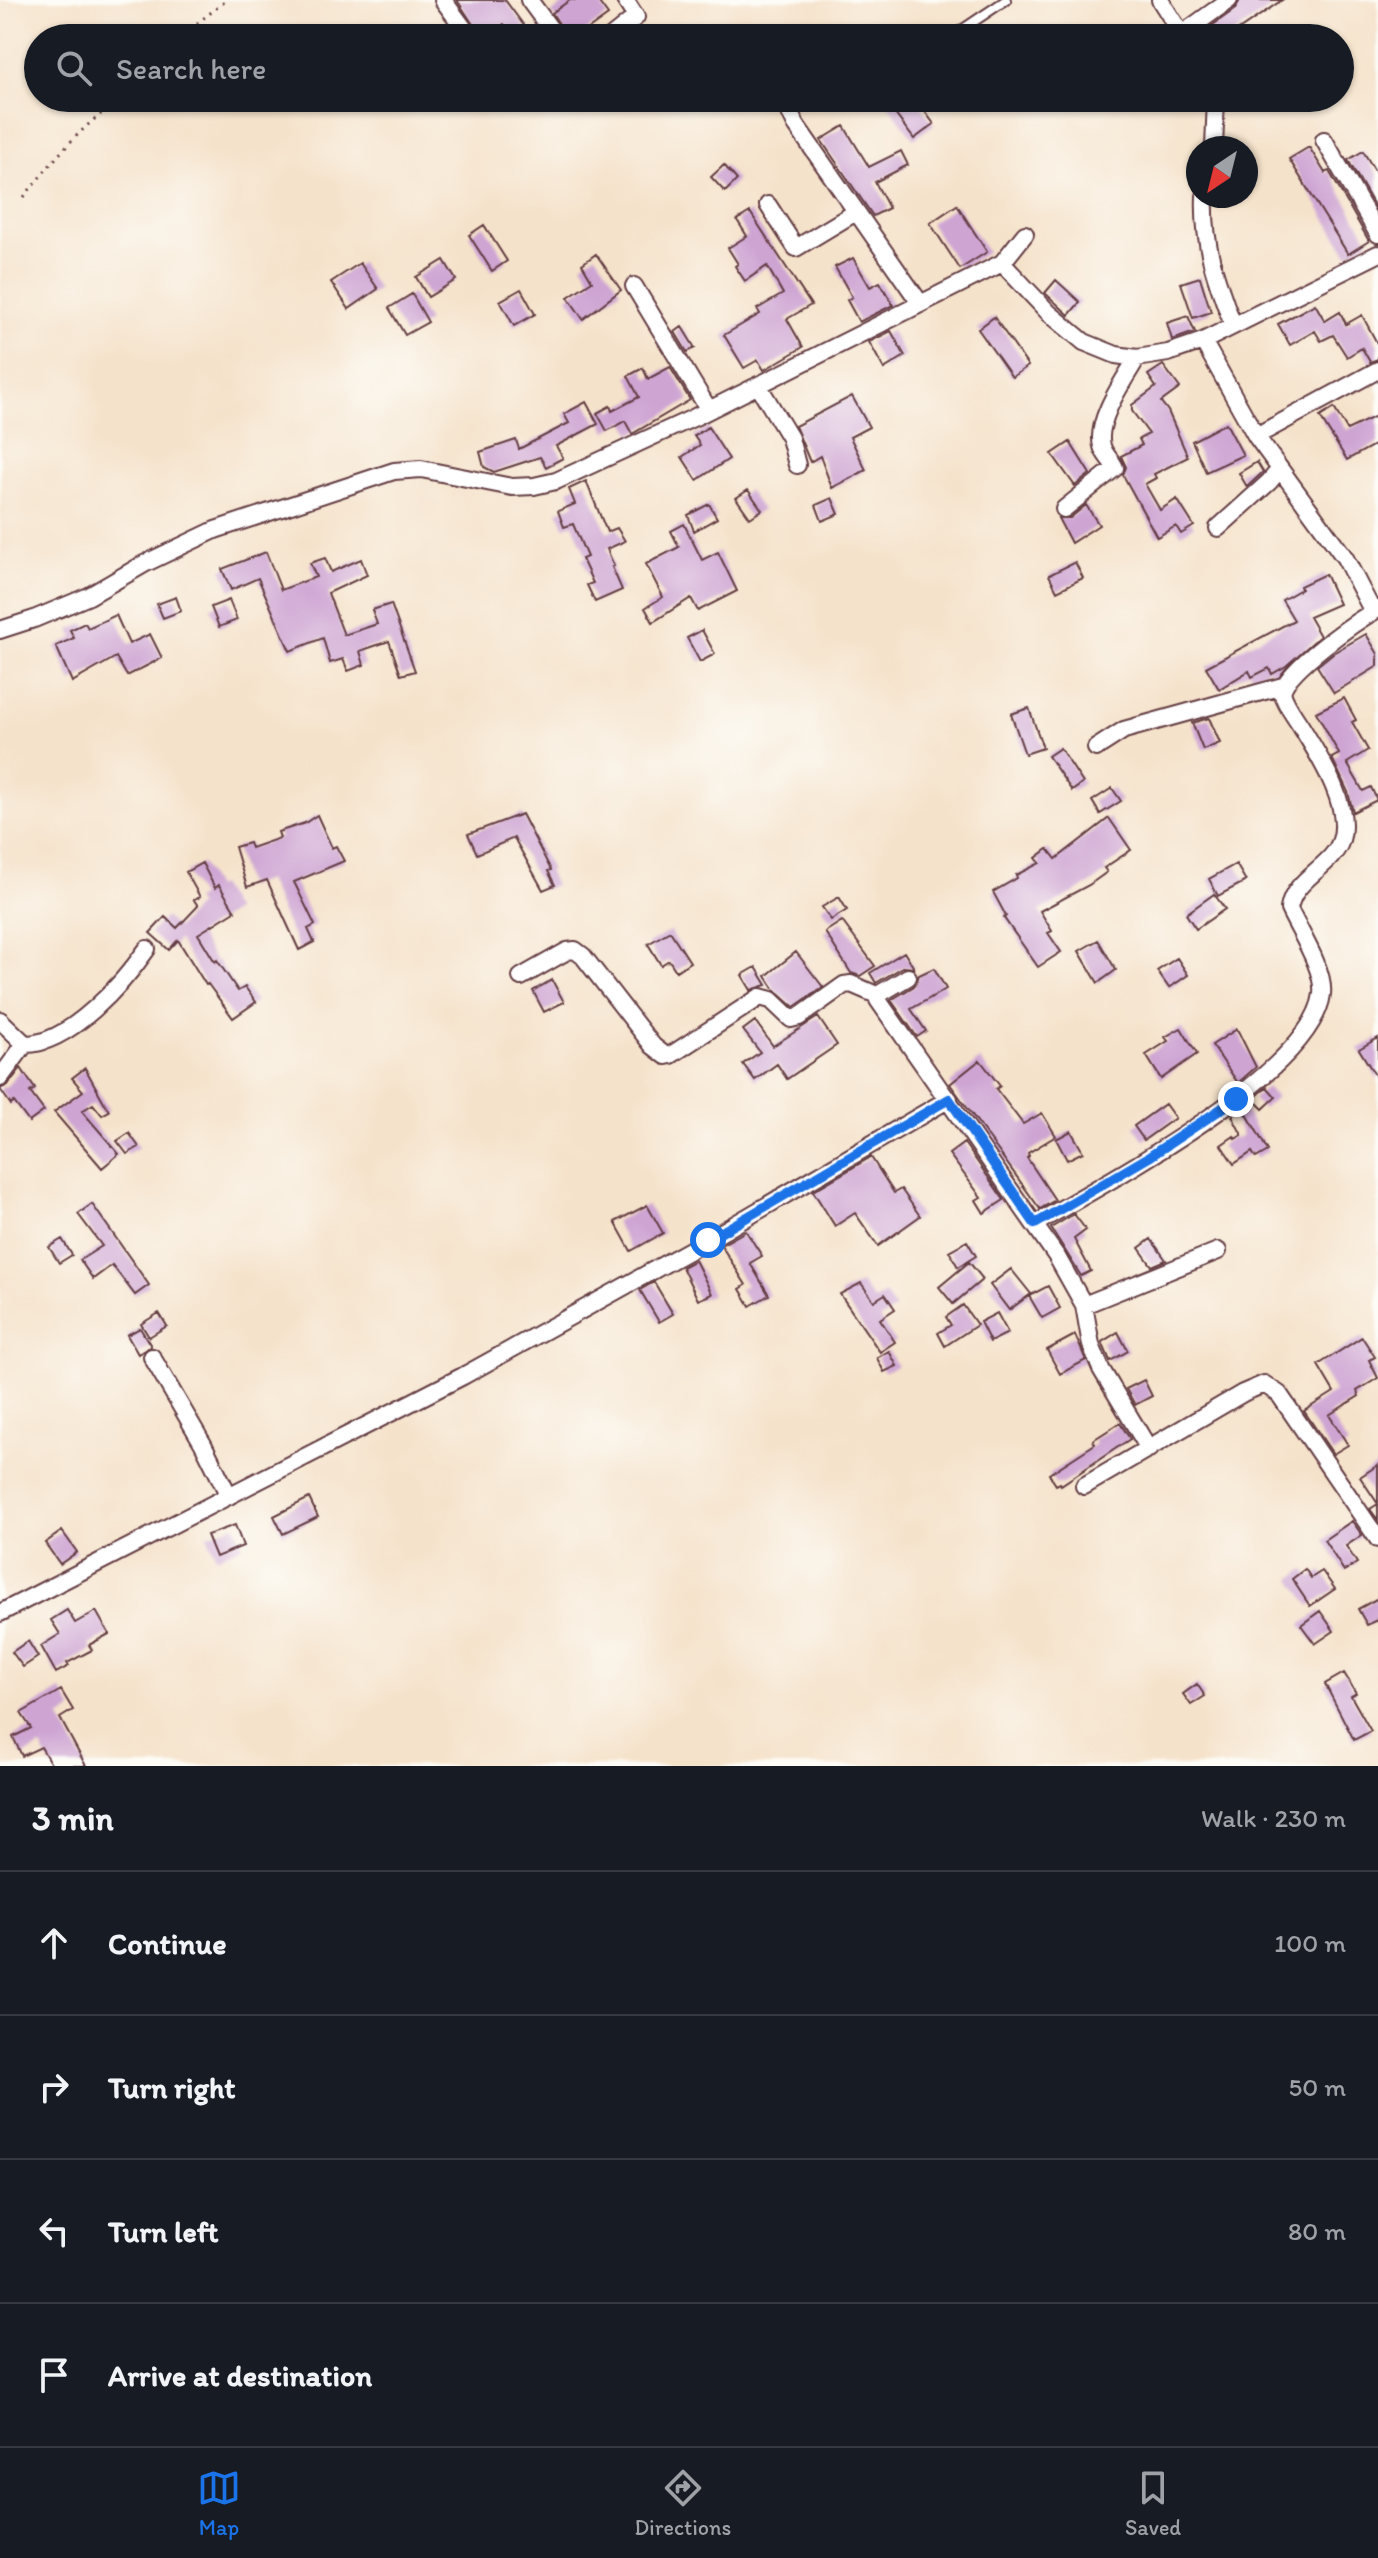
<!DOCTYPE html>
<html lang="en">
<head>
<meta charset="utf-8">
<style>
  :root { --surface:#171b24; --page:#242831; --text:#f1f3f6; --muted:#9ea1a6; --line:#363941; --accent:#1a73e8 }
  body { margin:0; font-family:Itim,sans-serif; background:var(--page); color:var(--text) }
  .compass { position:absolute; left:1186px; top:136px; width:72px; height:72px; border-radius:50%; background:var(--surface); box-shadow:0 2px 6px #0004; rotate:215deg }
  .stop { position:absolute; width:24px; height:24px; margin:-18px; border:6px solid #1a73e8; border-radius:50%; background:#fff }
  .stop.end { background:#1a73e8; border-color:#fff; box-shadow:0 2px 8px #0008 }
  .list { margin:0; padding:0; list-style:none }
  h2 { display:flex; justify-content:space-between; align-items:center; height:104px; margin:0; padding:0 32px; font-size:34px }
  h2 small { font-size:26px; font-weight:400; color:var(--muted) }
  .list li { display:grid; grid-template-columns:52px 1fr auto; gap:24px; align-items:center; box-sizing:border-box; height:144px; padding:0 32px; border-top:2px solid var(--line) }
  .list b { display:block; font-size:30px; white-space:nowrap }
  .list em { font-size:26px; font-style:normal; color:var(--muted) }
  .icon { flex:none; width:44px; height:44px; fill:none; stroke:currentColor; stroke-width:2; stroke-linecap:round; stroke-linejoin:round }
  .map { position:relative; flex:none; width:1378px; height:1766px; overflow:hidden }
  .search { position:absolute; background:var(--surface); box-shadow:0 2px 6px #0004; left:24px; right:24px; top:24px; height:88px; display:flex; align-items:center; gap:20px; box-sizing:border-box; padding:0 28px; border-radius:44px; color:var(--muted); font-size:30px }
  .sheet { height:680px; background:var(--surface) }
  nav { display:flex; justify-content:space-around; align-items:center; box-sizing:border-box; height:112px; border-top:2px solid var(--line); background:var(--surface); font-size:22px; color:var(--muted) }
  nav a { display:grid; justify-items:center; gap:4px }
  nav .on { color:var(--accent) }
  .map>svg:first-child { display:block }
  .building { fill:#cea4d3 }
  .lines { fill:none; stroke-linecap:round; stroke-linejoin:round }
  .service-casing { stroke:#643c43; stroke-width:12 }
  .minor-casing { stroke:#643c43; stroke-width:20 }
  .path { stroke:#643c43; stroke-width:3; stroke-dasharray:2 6; stroke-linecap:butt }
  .service { stroke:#fff; stroke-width:8 }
  .minor { stroke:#fff; stroke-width:16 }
  .route { stroke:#1a73e8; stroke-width:10 }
</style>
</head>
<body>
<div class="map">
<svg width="1378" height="1766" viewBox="0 0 1378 1766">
  <rect width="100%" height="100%" fill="#fdfcf7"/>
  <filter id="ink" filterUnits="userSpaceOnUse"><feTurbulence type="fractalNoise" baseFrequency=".0125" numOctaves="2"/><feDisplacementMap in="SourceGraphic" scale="16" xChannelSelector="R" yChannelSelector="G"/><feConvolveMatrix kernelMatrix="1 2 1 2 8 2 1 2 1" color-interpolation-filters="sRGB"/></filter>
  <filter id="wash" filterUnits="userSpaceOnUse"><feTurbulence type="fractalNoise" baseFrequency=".006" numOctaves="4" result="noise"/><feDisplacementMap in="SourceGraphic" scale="32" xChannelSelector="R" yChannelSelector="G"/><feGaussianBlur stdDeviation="1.8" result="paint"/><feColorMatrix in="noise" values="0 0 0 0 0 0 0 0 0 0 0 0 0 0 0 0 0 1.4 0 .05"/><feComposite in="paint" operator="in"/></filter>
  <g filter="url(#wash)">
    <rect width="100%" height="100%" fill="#f5e2ca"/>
    <g id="blocks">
      <!-- building -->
      <path class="building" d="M 457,0 L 505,0 L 525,27 L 512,36 L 504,24 L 482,38 Z
        M 570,0 L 597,0 L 608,15 L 576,38 L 568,38 L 552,13 Z
        M 1240,0 L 1282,0 L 1227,38 L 1195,38 L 1235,9 Z
        M 883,98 L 915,98 L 934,124 L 914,139 Z
        M 844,126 L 869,167 L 901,151 L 908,165 L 875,182 L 889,208 L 873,216 L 821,140 Z
        M 1309,147 L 1325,173 L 1329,171 L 1369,241 L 1348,254 L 1289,159 Z
        M 1363,151 L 1378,176 L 1378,212 L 1348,160 Z
        M 724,165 L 737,180 L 725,192 L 711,177 Z
        M 957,205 L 987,252 L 960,269 L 930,223 Z
        M 750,212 L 811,305 L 787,319 L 803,347 L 764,370 L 758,360 L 744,368 L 724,335 L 760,314 L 757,309 L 783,294 L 767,266 L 745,281 L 735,266 L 738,264 L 728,248 L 747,236 L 737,220 Z
        M 484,225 L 507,261 L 492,271 L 469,235 Z
        M 596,254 L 621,290 L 583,319 L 568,297 L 592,281 L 582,264 Z
        M 853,258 L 870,287 L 880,282 L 893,305 L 859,322 L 847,300 L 852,297 L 835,267 Z
        M 444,260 L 456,280 L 428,297 L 416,277 Z
        M 360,263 L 378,289 L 349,309 L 331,282 Z
        M 1200,277 L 1211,312 L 1193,318 L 1181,283 Z
        M 1056,280 L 1080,302 L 1069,315 L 1045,293 Z
        M 521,289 L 535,314 L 514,326 L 500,301 Z
        M 412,294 L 428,322 L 405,335 L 389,308 Z
        M 1315,304 L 1325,321 L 1340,312 L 1346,324 L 1362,315 L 1378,345 L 1378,359 L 1370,362 L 1362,348 L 1347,357 L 1333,335 L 1321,341 L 1315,331 L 1290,345 L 1278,324 Z
        M 1188,316 L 1195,332 L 1172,340 L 1167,323 Z
        M 994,317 L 1028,366 L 1012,377 L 978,329 Z
        M 682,327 L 695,348 L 687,352 L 675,332 Z
        M 891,331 L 905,356 L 884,369 L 869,342 Z
        M 1163,365 L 1180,388 L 1161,402 L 1168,411 L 1188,457 L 1154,474 L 1156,478 L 1145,484 L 1160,510 L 1177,499 L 1194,526 L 1181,534 L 1176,526 L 1157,537 L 1123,475 L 1126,467 L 1121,456 L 1142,445 L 1139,439 L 1149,434 L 1132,411 L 1132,405 L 1156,387 L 1148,375 Z
        M 670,367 L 690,400 L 632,434 L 625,421 L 607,431 L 597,413 L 610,406 L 612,411 L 639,397 L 628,376 L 643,368 L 648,379 Z
        M 852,396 L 869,427 L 850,437 L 866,470 L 832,488 L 820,456 L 810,462 L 795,426 Z
        M 586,402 L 598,424 L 556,446 L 563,458 L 546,467 L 540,457 L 494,472 L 484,467 L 480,452 L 516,440 L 519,449 L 569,423 L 564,414 Z
        M 1334,408 L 1347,430 L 1378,415 L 1378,443 L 1347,460 L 1320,417 Z
        M 1226,423 L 1243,455 L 1206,472 L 1192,441 Z
        M 708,427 L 729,459 L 697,480 L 682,457 L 700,445 L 694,436 Z
        M 1070,442 L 1090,474 L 1075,486 L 1052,454 Z
        M 1257,462 L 1263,472 L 1247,487 L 1239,473 Z
        M 586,481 L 607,532 L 617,528 L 625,541 L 607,549 L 614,566 L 612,567 L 622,590 L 595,602 L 587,585 L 593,583 L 582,559 L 587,557 L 573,524 L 564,527 L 558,511 L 575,504 L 569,489 Z
        M 748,490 L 762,510 L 750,518 L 736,498 Z
        M 832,498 L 839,514 L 822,521 L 816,505 Z
        M 709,504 L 717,518 L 694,531 L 688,515 Z
        M 1086,505 L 1099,525 L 1071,543 L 1058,518 L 1070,518 Z
        M 684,524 L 702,560 L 718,552 L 737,591 L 698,611 L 691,598 L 653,622 L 645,608 L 663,597 L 646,564 L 679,547 L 671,531 Z
        M 266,552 L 281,590 L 316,577 L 310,563 L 325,558 L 331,572 L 361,559 L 367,575 L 328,593 L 344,635 L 377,624 L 372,610 L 391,604 L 415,671 L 401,675 L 389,641 L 360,651 L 364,665 L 348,671 L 343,659 L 330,663 L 323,638 L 290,651 L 258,578 L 231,590 L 222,569 Z
        M 1075,562 L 1083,578 L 1057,591 L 1049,575 Z
        M 1325,574 L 1339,604 L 1309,617 L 1320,636 L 1286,666 L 1272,674 L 1269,668 L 1252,677 L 1249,671 L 1219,689 L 1206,667 L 1294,620 L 1282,600 L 1301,589 L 1300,586 Z
        M 176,597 L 181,611 L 163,618 L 157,604 Z
        M 229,600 L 237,620 L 219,627 L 211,607 Z
        M 116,615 L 129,644 L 150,634 L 162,658 L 127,676 L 116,657 L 72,682 L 56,646 L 74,638 L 70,630 L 85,623 L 88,628 Z
        M 702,630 L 715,654 L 700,662 L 687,638 Z
        M 1366,634 L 1378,654 L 1378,666 L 1334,693 L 1317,666 L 1333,653 Z
        M 1344,698 L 1356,720 L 1352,722 L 1368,750 L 1347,763 L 1363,791 L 1371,787 L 1377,800 L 1353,812 L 1348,792 L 1332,758 L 1339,754 L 1316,712 Z
        M 1029,708 L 1043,748 L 1025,754 L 1011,714 Z
        M 1209,718 L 1220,743 L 1203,750 L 1192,723 Z
        M 1060,748 L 1083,783 L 1072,791 L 1048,756 Z
        M 1112,788 L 1121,801 L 1100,814 L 1092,801 Z
        M 522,814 L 551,870 L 548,871 L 555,885 L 543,890 L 514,838 L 477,854 L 468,834 Z
        M 317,815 L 332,848 L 336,846 L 344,861 L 294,882 L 315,925 L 308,929 L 314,942 L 299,950 L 267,880 L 247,887 L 235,847 L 249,843 L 251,848 L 280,838 L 278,832 L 305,823 Z
        M 1109,818 L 1131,850 L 1104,868 L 1107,872 L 1089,885 L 1040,911 L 1052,931 L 1048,933 L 1061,952 L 1038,967 L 1004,918 L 1006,916 L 993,892 L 1017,878 L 1016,875 L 1040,863 L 1036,858 L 1048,849 L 1056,859 Z
        M 202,863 L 215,888 L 219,885 L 235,911 L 198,934 L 215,962 L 217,960 L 238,991 L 245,987 L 256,1002 L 233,1018 L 208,984 L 206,985 L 178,940 L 169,950 L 150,933 L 165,917 L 177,928 L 198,906 L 194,900 L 200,897 L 186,872 Z
        M 1236,864 L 1246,881 L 1218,896 L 1209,879 Z
        M 1214,894 L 1225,909 L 1196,929 L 1186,914 Z
        M 839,897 L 847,910 L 831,920 L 822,907 Z
        M 842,921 L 875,966 L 860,976 L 851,973 L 825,932 Z
        M 670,931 L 690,962 L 676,971 L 669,960 L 661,965 L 648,944 Z
        M 1098,940 L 1116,970 L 1098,983 L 1079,951 Z
        M 796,952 L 823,987 L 794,1007 L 775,990 L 766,976 Z
        M 904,952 L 914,968 L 903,967 L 876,983 L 870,973 Z
        M 1177,958 L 1188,975 L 1169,988 L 1157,971 Z
        M 756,967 L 767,985 L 751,990 L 742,975 Z
        M 934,968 L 946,989 L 911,1009 L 926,1031 L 917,1037 L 891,1000 L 914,986 L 919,975 Z
        M 552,980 L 564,1002 L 544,1012 L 533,991 Z
        M 818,1017 L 837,1045 L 787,1079 L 777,1064 L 755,1080 L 743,1064 L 760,1052 L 743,1030 L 755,1021 L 773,1046 Z
        M 1181,1028 L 1197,1054 L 1161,1079 L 1146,1055 L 1168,1041 L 1165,1037 Z
        M 1237,1029 L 1256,1067 L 1238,1083 L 1212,1045 Z
        M 1378,1038 L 1378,1080 L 1359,1049 Z
        M 980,1060 L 1000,1086 L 996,1089 L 1023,1124 L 1042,1113 L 1056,1136 L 1028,1153 L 1029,1156 L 1027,1158 L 1055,1200 L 1040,1209 L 950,1084 Z
        M 21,1068 L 35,1089 L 30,1092 L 44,1111 L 29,1122 L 14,1102 L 11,1105 L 0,1089 L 8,1085 Z
        M 85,1068 L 109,1111 L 102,1115 L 93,1104 L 82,1111 L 119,1154 L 102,1168 L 54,1112 L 83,1091 L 72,1078 Z
        M 1267,1087 L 1276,1097 L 1263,1109 L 1253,1099 Z
        M 1165,1104 L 1175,1118 L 1144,1140 L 1134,1126 Z
        M 1244,1109 L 1268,1151 L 1256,1158 L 1252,1152 L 1234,1164 L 1221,1145 L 1234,1136 L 1235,1139 L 1242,1135 L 1232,1116 Z
        M 1071,1131 L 1083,1152 L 1067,1160 L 1056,1139 Z
        M 129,1133 L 139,1147 L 127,1154 L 117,1141 Z
        M 964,1143 L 1004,1200 L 984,1213 L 976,1200 L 981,1197 L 949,1154 Z
        M 871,1157 L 894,1193 L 901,1189 L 920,1216 L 878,1246 L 855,1213 L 835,1226 L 813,1191 Z
        M 92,1204 L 149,1285 L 135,1295 L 112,1265 L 93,1279 L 80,1260 L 102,1246 L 78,1214 Z
        M 647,1205 L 663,1233 L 631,1251 L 615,1222 Z
        M 1074,1214 L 1086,1230 L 1074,1239 L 1091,1271 L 1081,1276 L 1051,1228 Z
        M 746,1231 L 762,1256 L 750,1263 L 769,1295 L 750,1306 L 740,1289 L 746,1285 L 721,1245 Z
        M 62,1239 L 72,1255 L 59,1263 L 49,1247 Z
        M 1151,1239 L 1166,1260 L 1152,1266 L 1139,1248 Z
        M 967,1241 L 976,1256 L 958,1267 L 949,1251 Z
        M 695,1260 L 712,1294 L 698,1300 L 682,1267 Z
        M 969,1262 L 983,1279 L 953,1304 L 939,1287 Z
        M 1011,1269 L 1031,1294 L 1009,1310 L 990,1285 Z
        M 654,1282 L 673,1314 L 659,1322 L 640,1290 Z
        M 861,1283 L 874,1301 L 885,1294 L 895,1309 L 880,1319 L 895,1342 L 880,1352 L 840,1294 Z
        M 1048,1286 L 1060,1308 L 1042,1318 L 1029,1296 Z
        M 963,1305 L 977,1325 L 945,1346 L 938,1333 L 951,1325 L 946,1317 Z
        M 159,1313 L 167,1326 L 149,1337 L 141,1324 Z
        M 997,1313 L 1008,1333 L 990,1342 L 980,1322 Z
        M 140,1328 L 151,1346 L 138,1354 L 127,1335 Z
        M 1118,1332 L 1128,1351 L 1110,1361 L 1102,1342 Z
        M 1075,1335 L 1086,1360 L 1060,1374 L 1047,1350 Z
        M 1362,1337 L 1375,1357 L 1369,1360 L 1378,1378 L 1357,1391 L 1359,1396 L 1329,1415 L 1348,1445 L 1333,1454 L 1304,1411 L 1334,1392 L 1318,1365 Z
        M 889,1351 L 897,1366 L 884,1372 L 877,1358 Z
        M 1144,1380 L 1152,1396 L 1135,1405 L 1126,1389 Z
        M 1120,1423 L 1130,1439 L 1061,1485 L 1060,1483 L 1056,1485 L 1049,1474 L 1095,1444 L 1093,1440 Z
        M 1378,1465 L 1378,1520 L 1370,1509 L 1378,1504 L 1360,1477 Z
        M 309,1498 L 318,1517 L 283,1534 L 274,1516 Z
        M 1352,1521 L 1362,1535 L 1346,1546 L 1357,1563 L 1344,1571 L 1324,1540 Z
        M 235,1525 L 243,1546 L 216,1557 L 207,1535 Z
        M 62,1531 L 77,1552 L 60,1564 L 45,1543 Z
        M 1305,1569 L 1311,1578 L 1322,1571 L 1335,1589 L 1310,1606 L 1292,1579 Z
        M 1378,1598 L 1378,1620 L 1367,1625 L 1358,1609 Z
        M 67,1610 L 75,1623 L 96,1611 L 109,1634 L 89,1645 L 92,1650 L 67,1663 L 69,1666 L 56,1673 L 41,1646 L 60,1634 L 51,1620 Z
        M 1320,1611 L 1334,1631 L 1315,1644 L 1301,1625 Z
        M 28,1641 L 38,1657 L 23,1667 L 12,1652 Z
        M 1344,1673 L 1356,1693 L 1351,1696 L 1371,1731 L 1354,1740 L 1325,1684 Z
        M 1197,1684 L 1205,1696 L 1191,1705 L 1183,1694 Z
        M 61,1690 L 73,1710 L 60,1718 L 86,1766 L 52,1766 L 41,1747 L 22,1756 L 13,1737 L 31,1728 L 21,1713 Z"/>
    </g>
  </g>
  <g filter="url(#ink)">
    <use href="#blocks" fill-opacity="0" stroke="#643c43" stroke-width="2"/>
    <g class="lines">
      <!-- service casing -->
      <g class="service-casing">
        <path id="service" d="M 951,37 L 1006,0"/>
      </g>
      <!-- minor casing -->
      <g class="minor-casing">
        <path id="minor" d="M 443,0 L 471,38
          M 529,0 L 557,38
          M 1160,0 L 1184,38
          M 1182,34 L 1229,0
          M 610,38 L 636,17 L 625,0
          M 515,98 L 520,103 L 527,98
          M 783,98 L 796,125 L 920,303
          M 1324,140 L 1378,234
          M 1214,148 L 1216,98
          M 1205,196 C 1203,246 1216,279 1233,325
          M 768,205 L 796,248 L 856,212
          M 1002,263 L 1049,313 L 1084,342 L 1116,355 L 1137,358 L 1168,353 L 1203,341 L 1378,254
          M 634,286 L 709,410
          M 1203,341 L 1256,436 L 1345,558 L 1373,612
          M 758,385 L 790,438 L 797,465
          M 1256,436 L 1378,370
          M 1064,509 L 1115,468 C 1112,460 1104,455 1102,446 C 1095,421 1124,380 1137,358
          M 1218,528 L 1269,482 L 1280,469
          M 0,630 L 34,619 L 89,596 L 144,564 L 215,530 L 394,471 L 421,469 L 512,487 L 534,486 L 556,481 L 695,417 L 1002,263 L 1025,234
          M 1096,748 L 1124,730 L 1283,686
          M 521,977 L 567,951 L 575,950 L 583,956 L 653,1046 L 666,1056 L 671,1055 L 760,997 L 771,1000 L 791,1019 L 799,1017 L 844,985 L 851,984 L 879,996
          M 908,977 L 881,993 L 878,1000 L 1057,1257 L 1084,1305 L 1091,1345 L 1101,1369 L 1149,1449
          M 0,1020 L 25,1044 C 69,1045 124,982 147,949
          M 0,1078 L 25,1044
          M 1035,1224 C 1103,1184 1312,1074 1322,994 C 1325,970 1299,931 1289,909 C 1294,877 1332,868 1341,840 C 1352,805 1317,753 1300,725 C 1293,714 1285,704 1282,692 C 1287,669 1356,621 1378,609
          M 1084,1305 L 1218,1251
          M 152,1357 L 203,1444 L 229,1496
          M 1084,1486 L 1243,1393 L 1264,1384 L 1279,1394 L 1378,1539
          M 0,1613 L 463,1376 L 708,1240 L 949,1099"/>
      </g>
      <!-- path -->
      <path class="path" d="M 178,38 L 227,0
        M 24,197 C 54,159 82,125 122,98"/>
      <!-- service -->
      <use href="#service" class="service"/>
      <!-- minor -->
      <use href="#minor" class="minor"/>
    </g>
  </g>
  <g class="lines" filter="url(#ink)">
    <!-- route -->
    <path class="route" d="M 708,1240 L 949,1099 L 1035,1224 L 1149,1157 L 1236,1099"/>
  </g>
</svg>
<svg class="compass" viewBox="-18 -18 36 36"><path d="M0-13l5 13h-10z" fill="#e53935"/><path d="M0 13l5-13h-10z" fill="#9ea1a6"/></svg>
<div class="stop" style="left:708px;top:1240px"></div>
<div class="stop end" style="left:1236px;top:1099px"></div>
<div class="search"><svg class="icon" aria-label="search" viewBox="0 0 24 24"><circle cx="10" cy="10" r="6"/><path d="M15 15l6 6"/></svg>Search here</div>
</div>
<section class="sheet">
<h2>3 min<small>Walk · 230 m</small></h2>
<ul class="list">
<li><svg class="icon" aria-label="ahead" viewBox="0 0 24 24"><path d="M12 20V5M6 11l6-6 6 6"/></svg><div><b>Continue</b></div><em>100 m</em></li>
<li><svg class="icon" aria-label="right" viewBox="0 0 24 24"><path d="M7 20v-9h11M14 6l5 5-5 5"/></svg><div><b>Turn right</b></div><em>50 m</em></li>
<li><svg class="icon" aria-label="left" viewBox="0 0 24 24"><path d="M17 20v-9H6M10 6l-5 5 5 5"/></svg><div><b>Turn left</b></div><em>80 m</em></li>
<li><svg class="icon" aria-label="arrive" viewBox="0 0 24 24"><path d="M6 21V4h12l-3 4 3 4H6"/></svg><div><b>Arrive at destination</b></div></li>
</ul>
</section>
<nav>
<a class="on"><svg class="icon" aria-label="map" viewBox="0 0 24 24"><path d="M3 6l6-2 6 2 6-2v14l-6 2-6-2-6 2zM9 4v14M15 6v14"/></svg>Map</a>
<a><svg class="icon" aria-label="directions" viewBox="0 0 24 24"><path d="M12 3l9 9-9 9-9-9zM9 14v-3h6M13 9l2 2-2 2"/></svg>Directions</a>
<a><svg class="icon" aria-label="saved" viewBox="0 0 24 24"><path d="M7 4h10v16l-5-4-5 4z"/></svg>Saved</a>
</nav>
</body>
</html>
